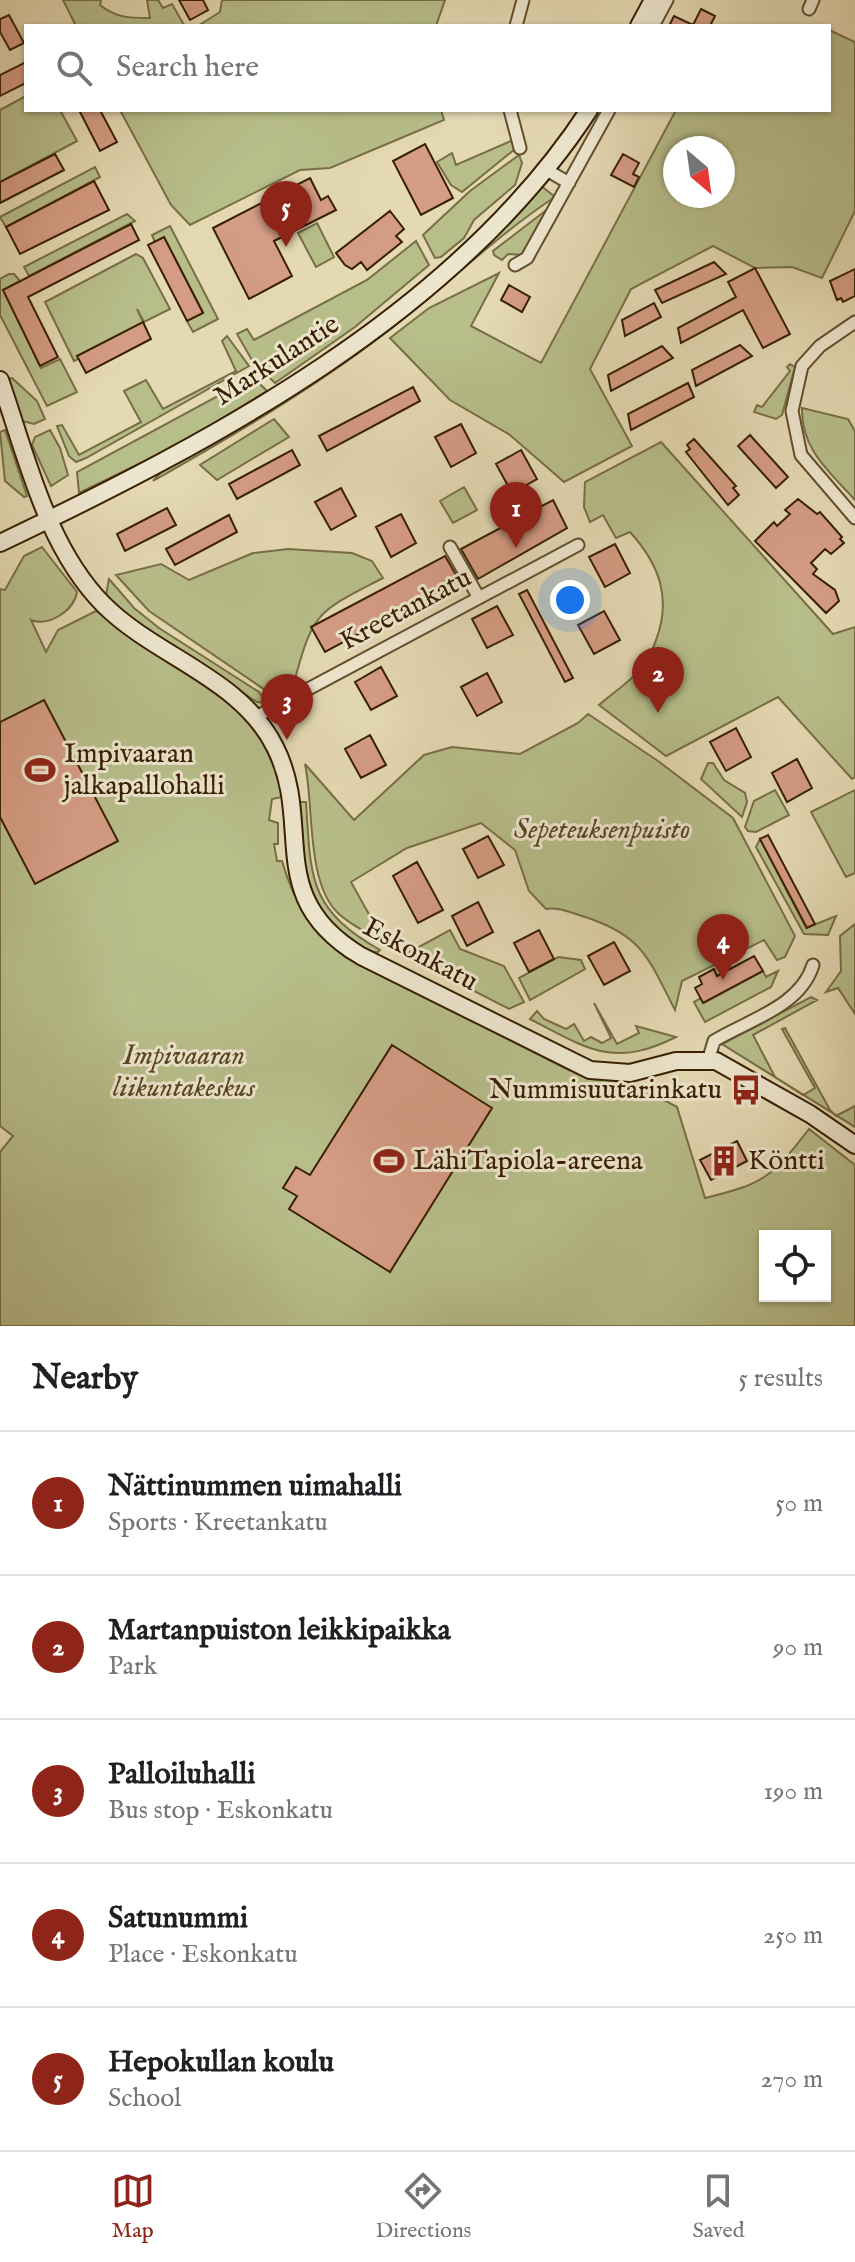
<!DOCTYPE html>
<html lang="en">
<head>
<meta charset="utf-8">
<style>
  :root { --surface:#fff; --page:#f6f6f6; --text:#202124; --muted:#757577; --line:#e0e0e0; --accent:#8f2418 }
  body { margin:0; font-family:"IM FELL English",serif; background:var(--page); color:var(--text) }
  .controls { position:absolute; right:24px; bottom:24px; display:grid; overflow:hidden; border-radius:0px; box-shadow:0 2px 6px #0004 }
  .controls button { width:72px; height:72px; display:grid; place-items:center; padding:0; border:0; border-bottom:2px solid var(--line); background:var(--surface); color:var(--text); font:40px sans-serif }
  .compass { position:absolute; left:663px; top:136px; width:72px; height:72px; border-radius:50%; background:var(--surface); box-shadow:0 2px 6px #0004; rotate:151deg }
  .you { position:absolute; left:570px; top:600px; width:28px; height:28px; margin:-20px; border:6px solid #fff; border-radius:50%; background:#1a73e8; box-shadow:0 0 0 12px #1a73e833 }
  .badge { display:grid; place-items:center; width:52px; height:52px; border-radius:50%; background:var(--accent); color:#fff; font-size:26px; font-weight:700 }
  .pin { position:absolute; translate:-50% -66px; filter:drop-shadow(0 2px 4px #0008) }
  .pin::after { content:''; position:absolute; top:42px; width:28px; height:24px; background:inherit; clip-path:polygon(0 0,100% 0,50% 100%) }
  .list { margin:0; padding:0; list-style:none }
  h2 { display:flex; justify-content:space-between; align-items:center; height:104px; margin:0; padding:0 32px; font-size:34px }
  h2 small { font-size:26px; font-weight:400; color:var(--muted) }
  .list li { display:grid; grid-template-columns:52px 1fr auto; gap:24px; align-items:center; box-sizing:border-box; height:144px; padding:0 32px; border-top:2px solid var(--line) }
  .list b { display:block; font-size:30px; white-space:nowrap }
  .list p { margin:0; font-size:26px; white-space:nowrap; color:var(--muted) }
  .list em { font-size:26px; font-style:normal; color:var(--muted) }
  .icon { flex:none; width:44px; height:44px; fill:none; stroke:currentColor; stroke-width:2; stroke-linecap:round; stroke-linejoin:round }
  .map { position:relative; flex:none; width:855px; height:1326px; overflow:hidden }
  .search { position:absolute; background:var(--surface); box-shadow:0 2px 6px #0004; left:24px; right:24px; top:24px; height:88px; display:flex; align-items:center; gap:20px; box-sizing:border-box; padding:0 28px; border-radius:0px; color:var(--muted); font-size:30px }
  .sheet { height:824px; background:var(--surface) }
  nav { display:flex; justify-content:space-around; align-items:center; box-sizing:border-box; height:112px; border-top:2px solid var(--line); background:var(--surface); font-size:22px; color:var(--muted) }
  nav a { display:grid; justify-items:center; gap:4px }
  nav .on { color:var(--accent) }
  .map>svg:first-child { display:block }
  .green { fill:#b7be8a; stroke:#786e46; stroke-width:2; fill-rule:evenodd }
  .building { fill:#d59c85; stroke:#381f01; stroke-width:2 }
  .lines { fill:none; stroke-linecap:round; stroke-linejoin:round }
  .street-casing { stroke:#634e2e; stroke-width:15 }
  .secondary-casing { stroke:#381f01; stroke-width:20 }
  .street { stroke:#ede6ce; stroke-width:11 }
  .secondary { stroke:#ede6ce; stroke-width:16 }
  .labels { text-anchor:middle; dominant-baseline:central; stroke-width:6; stroke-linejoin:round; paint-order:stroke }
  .street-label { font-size:28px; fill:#381f01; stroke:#ede6ce }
  .poi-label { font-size:28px; fill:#381f01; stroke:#ede6ce; text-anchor:start }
  .park-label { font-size:28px; font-style:italic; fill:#584723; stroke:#ede6ce }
</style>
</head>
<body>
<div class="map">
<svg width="855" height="1326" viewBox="0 0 855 1326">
  <rect width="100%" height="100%" fill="#e4d9b3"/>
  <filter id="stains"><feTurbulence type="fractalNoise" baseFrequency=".0025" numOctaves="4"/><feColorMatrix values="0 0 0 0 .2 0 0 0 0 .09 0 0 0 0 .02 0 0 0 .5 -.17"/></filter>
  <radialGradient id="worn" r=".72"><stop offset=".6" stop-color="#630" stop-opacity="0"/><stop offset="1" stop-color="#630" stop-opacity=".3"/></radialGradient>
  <!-- green -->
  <path class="green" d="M 63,0 L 101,0 L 100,5 C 116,18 130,18 150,18 L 147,0 L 158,0 L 163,8 L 172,4 L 184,25 L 76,26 Z
    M 222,0 L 445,0 L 436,26 L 198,26 L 220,12 Z
    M 829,30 L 855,42 L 855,211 L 822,278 L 792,267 L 755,268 L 713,246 L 631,289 L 590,369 L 632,446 L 564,482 L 510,435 L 450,400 L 390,338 L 429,308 L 499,273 L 471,326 L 541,363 L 676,110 L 829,110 ZM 675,148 L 723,148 L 723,196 L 675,196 Z
    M 26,96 L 26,110 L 60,110 L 77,141 L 0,182 L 0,110 Z
    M 120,110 L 441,110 L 444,120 L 330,168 L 300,170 L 190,225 L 171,205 Z
    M 513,140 L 515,149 L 462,192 L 451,185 L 437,162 L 452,153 L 456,165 Z
    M 519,155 L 522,163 L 515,185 L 474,220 L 464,238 L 441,257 L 435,258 L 423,235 L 470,191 Z
    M 95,167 L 100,177 L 6,227 L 0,217 Z
    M 540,185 L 555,197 C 494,237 442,290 384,334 C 311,390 232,436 153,481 L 163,470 L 290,395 Z
    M 549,208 L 524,255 L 508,254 L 502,260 L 494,255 L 493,251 Z
    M 127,214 L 135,221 L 29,276 L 24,267 Z
    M 317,223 L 334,257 L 316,267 L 298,233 Z
    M 170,226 L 218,319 L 193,332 L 187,321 L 203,312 L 164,237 L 155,242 L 152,235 Z
    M 416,241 L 429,265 L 355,327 L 275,383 L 253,362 L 237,334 L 247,329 L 254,340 L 367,280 Z
    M 136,254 L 143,258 L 170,309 L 144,322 L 137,309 L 143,322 L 74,361 L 45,302 Z
    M 9,274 L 14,274 L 20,281 L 3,290 L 41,368 L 60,359 L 77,392 L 47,406 L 0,315 L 0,279 Z
    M 227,336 L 249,366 L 86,458 L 76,462 L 69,456 L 57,426 L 62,425 L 79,455 L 141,422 L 124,391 L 146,380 L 163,409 L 236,371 L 222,341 Z
    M 790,364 L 795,367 L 782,415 L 776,419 L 754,412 L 757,405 L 762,407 L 790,371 L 787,367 Z
    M 253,377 L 267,391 L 184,442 L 79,493 L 77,472 Z
    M 12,378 L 37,401 L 45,419 L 34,424 L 22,421 L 8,379 Z
    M 802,408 L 848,419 L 855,431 L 855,500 C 830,472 801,450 802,408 Z
    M 274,419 L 289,437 L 217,480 L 200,465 Z
    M 5,430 L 27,496 L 24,497 L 5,481 L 0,432 Z
    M 50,430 L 60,448 L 68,475 L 51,486 L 32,445 L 35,437 Z
    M 661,442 L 833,634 L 855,627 L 855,777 L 852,779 L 778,697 L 666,756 L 599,705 C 614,692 634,679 646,663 C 651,657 653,647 656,640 C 672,598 659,564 630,532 L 616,538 L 603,515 L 590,522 L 584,507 L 585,482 Z
    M 464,487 L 477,510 L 453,523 L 440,501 Z
    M 42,547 L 77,592 C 74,611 48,627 31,620 L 46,652 L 58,630 L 96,611 L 234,706 C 261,733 275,760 282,797 L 272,799 L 269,820 L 278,823 L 278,844 L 274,844 L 277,861 L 282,861 C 295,906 310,926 345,957 L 569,1070 L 591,1079 L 631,1082 L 677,1107 L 705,1198 C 764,1184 772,1177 809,1129 L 855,1165 L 855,1326 L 0,1326 L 0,1152 L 13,1136 L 0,1126 L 0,589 L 5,590 L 24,556 ZM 765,1236 L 825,1236 L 825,1296 L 765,1296 Z
    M 288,549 L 352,553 L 372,561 L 383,578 C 318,612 313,610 294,683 L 271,694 L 149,611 L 116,575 L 161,564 L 189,580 L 253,553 Z
    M 109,579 L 134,608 L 159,628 L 259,692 L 267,703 L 257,702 L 123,614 L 106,595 Z
    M 588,714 L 658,761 L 733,818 L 795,936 L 785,957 L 777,960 L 764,940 L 682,981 L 675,1010 C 648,958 643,935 582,916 C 569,912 559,907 546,909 L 529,891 L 515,850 L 481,823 L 407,848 L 351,882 L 385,943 C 370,934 350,925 338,913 C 306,883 314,805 305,764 L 354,820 L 424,755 L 452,747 L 520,754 L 578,723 Z
    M 708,763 L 713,763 L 724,780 L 745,793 L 747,802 L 742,817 L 701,779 Z
    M 775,790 L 789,815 L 756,832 L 748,831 L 745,827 L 754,801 Z
    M 855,790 L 855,873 L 846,877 L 811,812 Z
    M 299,802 L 306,802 C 311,878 308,909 380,950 L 378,952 C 365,953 350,943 341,934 C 303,895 301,854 299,802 Z
    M 760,839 L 806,928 L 836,916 L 828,935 L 804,934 L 756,847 Z
    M 855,924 L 855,1014 L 838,988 L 826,992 L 841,971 L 840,936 Z
    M 450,930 L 460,949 L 504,966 L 524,1002 L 509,1009 L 404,955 Z
    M 558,957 L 581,960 L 585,969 L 530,1000 L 519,978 Z
    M 763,971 L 766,977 L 778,971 L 771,987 L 705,1022 L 694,1002 L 701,998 L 704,1003 Z
    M 811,997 L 817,1000 L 753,1035 L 775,1077 L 803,1095 L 815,1088 L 782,1029 L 785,1028 L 830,1110 L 836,1116 L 855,1106 L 855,1127 L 722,1044 Z
    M 594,1003 L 617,1044 L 639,1033 L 636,1026 L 676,1037 C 614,1068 589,1050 530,1019 L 537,1011 L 544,1019 L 566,1029 L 574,1024 L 584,1041 L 591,1037 L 602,1043 L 611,1038 Z"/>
  <!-- building -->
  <path class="building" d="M 179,0 L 203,0 L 208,10 L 190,20 Z
    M 701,9 L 715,16 L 710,26 L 669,26 L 674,16 L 693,25 Z
    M 9,15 L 24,43 L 10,50 L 0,32 L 0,19 Z
    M 26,62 L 26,83 L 0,96 L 0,75 Z
    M 79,110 L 100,110 L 117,142 L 100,151 Z
    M 425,144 L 453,198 L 421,215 L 393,161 Z
    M 55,154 L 64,170 L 0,203 L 0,182 Z
    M 623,154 L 639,163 L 633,174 L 639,177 L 634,187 L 611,175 Z
    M 310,178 L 321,200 L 328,196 L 336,210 L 274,241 L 292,276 L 249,299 L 213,228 Z
    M 94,181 L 109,210 L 20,254 L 6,227 Z
    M 390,211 L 404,229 L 396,236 L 402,242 L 367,270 L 361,262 L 352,269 L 345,265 L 336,253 Z
    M 131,224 L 139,240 L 28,297 L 58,357 L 40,366 L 3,290 Z
    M 164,237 L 203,313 L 187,321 L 148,245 Z
    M 714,262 L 726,274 L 662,303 L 655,290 Z
    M 755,268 L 790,334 L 763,348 L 743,310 L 681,343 L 678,328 L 736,297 L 728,282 Z
    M 855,269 L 855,296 L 843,302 L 841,298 L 837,300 L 830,281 Z
    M 509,285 L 530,297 L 522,312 L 501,300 Z
    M 654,303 L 661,317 L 625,336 L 622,320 Z
    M 143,322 L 151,339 L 86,373 L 77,356 Z
    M 740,345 L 752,356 L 696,386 L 692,370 Z
    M 662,346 L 673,358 L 611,391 L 608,375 Z
    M 688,383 L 694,397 L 631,430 L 628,414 Z
    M 413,387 L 420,401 L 327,451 L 319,436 Z
    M 461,424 L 476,453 L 451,467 L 435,437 Z
    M 750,435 L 788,477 L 776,488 L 738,446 Z
    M 694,439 L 736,486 L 733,488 L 739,495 L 728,505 L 686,452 L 690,449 L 687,445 Z
    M 292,450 L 300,465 L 237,499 L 229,484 Z
    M 521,450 L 537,479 L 512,493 L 496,464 Z
    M 341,488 L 356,516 L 331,530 L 315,502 Z
    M 798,499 L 817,514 L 820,512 L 842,537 L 840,539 L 844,543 L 831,554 L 825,549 L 811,563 L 817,569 L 813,574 L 835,590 L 839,601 L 826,613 L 755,541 L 774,522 L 777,526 L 790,514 L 785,510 Z
    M 553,500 L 567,528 L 478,579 L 461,549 Z
    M 167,508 L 176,525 L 125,551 L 117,534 Z
    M 401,514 L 416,543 L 391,557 L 376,527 Z
    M 229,515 L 237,532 L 175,565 L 166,549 Z
    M 615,544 L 630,573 L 605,587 L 589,557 Z
    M 445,556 L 459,580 L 325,652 L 311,627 Z
    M 527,590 L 573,678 L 565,682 L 519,594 Z
    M 497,606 L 513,635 L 487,648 L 472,619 Z
    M 604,611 L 620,640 L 594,654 L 578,625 Z
    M 381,667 L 397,696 L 371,710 L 355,682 Z
    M 487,673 L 502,702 L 477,716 L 461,687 Z
    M 44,700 L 118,841 L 35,884 L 0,817 L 0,722 Z
    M 736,728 L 751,757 L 726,771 L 710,742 Z
    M 370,735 L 386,765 L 361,778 L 345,749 Z
    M 797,759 L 812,788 L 787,802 L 772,773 Z
    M 768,835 L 815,924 L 807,928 L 760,839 Z
    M 488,836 L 504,865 L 478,878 L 463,849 Z
    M 417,862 L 443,910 L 418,923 L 393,876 Z
    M 478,902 L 493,932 L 467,946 L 452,916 Z
    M 539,930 L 554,959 L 529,972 L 514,943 Z
    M 614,942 L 630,971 L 604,985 L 588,956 Z
    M 754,956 L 763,971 L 703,1003 L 695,988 L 702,984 L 699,977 L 714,969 L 717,976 Z
    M 392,1045 L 492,1108 L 390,1272 L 289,1209 L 297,1196 L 283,1188 L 296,1167 L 310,1175 Z
    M 737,1141 L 747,1161 L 711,1180 L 700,1160 Z"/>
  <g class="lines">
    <!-- street casing -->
    <g class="street-casing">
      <path id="street" d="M 809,9 L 813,0
        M 516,26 L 523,0
        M 653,26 L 667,0
        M 510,110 L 520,148
        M 545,169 L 569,183
        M 515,265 L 527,258 L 609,110
        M 855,322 L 820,346 L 802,366 L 792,411 L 801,455 L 855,518
        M 450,547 L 479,598
        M 256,717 L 578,545
        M 708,1061 L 714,1041 C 748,1020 800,1007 813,965"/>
    </g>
    <!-- secondary casing -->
    <g class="secondary-casing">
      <path id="secondary" d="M 639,26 L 653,0
        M 0,380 C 26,454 46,547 104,605 C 156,657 241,678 275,747 C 315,826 262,897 361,956 L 590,1070 L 630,1073 L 676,1061 L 716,1061 L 810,1114 L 855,1145
        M 0,543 C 214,441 456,314 589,110"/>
    </g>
    <!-- street -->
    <use href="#street" class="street"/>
    <!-- secondary -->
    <use href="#secondary" class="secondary"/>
  </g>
  <!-- icons -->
  <defs>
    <g id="stadium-bare" transform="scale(2.4)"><path d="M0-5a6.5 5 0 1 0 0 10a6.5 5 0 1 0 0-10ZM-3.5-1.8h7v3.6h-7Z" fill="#8f2418" stroke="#ede6ce" stroke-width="2.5" paint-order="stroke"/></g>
    <g id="bus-bare" transform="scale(2.4)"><path d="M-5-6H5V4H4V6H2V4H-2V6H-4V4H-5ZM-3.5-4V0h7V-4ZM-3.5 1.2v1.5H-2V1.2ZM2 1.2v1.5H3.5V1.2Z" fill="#8f2418" stroke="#ede6ce" stroke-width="2.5" paint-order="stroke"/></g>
    <g id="building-bare" transform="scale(2.4)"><path d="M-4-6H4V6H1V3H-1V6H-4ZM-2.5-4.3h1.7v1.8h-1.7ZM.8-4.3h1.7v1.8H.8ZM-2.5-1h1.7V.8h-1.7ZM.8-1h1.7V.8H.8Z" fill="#8f2418" stroke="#ede6ce" stroke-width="2.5" paint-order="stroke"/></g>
  </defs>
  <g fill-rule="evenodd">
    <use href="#stadium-bare" x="40" y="770"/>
    <use href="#bus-bare" x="746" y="1090"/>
    <use href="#stadium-bare" x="389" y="1161"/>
    <use href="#building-bare" x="724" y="1161"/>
  </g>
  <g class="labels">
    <!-- street labels -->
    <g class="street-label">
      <text transform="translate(277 361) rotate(-33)">Markulantie</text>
      <text transform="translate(406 610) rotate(-28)">Kreetankatu</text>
      <text transform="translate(420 955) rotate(28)">Eskonkatu</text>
    </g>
    <!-- poi labels -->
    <g class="poi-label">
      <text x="64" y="754">Impivaaran<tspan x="64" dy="32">jalkapallohalli</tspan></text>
      <text x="722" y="1090" text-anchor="end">Nummisuutarinkatu</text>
      <text x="413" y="1161">LähiTapiola-areena</text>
      <text x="748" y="1161">Köntti</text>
    </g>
    <!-- park labels -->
    <g class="park-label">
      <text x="602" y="830">Sepeteuksenpuisto</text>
      <text x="184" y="1056">Impivaaran<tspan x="184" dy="32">liikuntakeskus</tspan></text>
    </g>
  </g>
  <rect width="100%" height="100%" filter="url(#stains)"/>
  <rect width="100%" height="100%" fill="url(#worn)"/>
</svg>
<div class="controls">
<button><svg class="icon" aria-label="locate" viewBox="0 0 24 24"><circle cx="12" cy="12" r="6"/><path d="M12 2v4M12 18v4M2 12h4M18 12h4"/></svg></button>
</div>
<svg class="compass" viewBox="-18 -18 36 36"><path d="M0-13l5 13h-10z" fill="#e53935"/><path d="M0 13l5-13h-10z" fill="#757577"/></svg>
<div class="you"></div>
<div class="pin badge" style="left:516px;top:548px">1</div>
<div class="pin badge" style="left:658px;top:713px">2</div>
<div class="pin badge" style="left:287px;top:740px">3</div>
<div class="pin badge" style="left:723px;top:980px">4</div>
<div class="pin badge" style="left:286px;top:247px">5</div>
<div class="search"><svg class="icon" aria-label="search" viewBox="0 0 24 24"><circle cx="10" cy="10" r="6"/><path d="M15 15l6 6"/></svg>Search here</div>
</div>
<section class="sheet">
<h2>Nearby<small>5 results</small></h2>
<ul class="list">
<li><span class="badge">1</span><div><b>Nättinummen uimahalli</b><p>Sports · Kreetankatu</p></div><em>50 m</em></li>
<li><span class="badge">2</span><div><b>Martanpuiston leikkipaikka</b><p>Park</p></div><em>90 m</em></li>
<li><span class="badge">3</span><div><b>Palloiluhalli</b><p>Bus stop · Eskonkatu</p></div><em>190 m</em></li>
<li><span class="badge">4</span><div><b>Satunummi</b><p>Place · Eskonkatu</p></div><em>250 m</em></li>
<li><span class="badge">5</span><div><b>Hepokullan koulu</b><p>School</p></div><em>270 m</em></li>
</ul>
</section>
<nav>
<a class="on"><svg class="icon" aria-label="map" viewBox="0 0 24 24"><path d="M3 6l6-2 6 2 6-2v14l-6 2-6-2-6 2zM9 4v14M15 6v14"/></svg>Map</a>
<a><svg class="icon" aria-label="directions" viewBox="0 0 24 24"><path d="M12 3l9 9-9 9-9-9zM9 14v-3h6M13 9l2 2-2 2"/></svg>Directions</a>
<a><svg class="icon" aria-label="saved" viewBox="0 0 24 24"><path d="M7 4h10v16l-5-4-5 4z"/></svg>Saved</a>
</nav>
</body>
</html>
